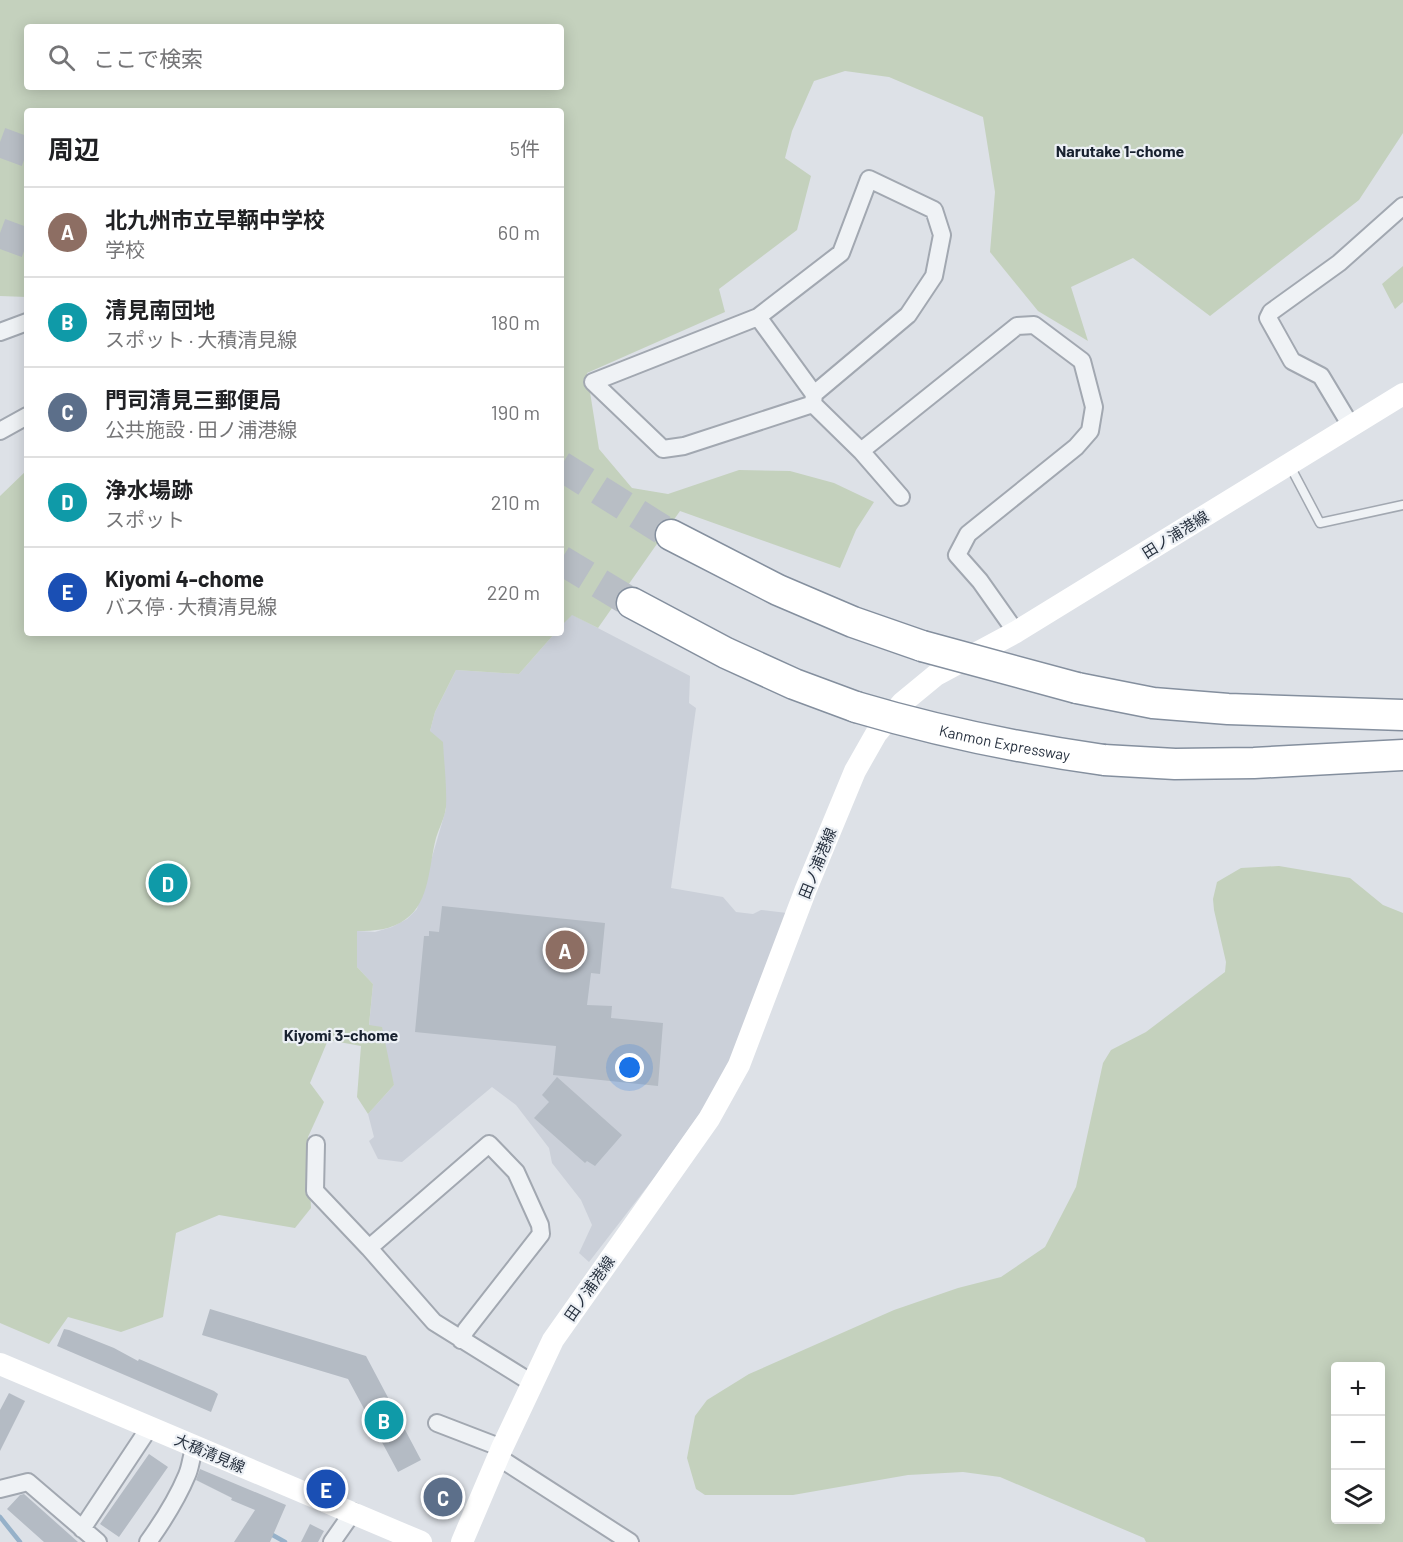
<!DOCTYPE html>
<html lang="ja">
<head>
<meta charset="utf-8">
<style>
  :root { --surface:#fff; --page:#f6f6f6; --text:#202124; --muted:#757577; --line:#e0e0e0; --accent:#ea580c }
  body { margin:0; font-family:Barlow,"Noto Sans JP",sans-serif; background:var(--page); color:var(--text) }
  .controls { position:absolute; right:18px; bottom:18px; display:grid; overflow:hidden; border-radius:6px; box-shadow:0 3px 15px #0003 }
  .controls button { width:54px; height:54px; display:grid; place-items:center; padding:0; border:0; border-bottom:2px solid var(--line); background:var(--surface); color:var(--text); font:30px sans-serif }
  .you { position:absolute; left:630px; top:1068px; width:21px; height:21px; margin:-15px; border:4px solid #fff; border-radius:50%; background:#1a73e8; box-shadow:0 0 0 9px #1a73e833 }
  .badge { display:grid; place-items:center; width:39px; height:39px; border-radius:50%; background:var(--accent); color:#fff; font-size:20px; font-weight:700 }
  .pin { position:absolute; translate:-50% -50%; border:3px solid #fff; box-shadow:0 2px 6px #0006 }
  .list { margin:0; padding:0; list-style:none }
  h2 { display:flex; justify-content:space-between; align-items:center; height:78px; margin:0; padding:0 24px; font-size:26px }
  h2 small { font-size:20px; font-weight:400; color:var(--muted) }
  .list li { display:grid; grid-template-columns:39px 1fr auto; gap:18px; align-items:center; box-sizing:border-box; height:90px; padding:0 24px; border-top:2px solid var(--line) }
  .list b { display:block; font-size:22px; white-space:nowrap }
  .list p { margin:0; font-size:20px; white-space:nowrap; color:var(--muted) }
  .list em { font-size:20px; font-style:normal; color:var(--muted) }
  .icon { flex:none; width:33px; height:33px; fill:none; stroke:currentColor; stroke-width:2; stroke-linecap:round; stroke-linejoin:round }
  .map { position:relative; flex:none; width:1403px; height:1542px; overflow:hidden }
  .search { position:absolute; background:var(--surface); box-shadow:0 3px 15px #0003; left:24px; top:24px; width:540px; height:66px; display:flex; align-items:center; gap:15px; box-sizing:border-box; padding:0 21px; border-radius:6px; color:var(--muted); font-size:22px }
  .panel { position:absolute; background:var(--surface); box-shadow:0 3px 15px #0003; left:24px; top:108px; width:540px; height:528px; border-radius:6px }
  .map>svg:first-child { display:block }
  .built { fill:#cbd0d9 }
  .green { fill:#c4d1bd; fill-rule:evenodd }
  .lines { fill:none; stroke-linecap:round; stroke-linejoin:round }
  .stream { stroke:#96b1c9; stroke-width:4.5 }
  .building { fill:#b4bbc4 }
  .motorway-tunnel { stroke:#b8bec5; stroke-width:30; stroke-dasharray:30 15; stroke-linecap:butt }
  .service-casing { stroke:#a2a8b1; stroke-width:11 }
  .minor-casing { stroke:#a2a8b1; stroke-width:20 }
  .motorway-casing { stroke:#848f9e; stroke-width:33 }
  .service { stroke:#eff2f5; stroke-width:8 }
  .minor { stroke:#eff2f5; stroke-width:16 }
  .secondary { stroke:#fff; stroke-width:22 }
  .motorway { stroke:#fff; stroke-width:30 }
  .motorway-bridge-casing { stroke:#848f9e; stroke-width:33; stroke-linecap:butt }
  .motorway-bridge { stroke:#fff; stroke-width:30 }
  .labels { text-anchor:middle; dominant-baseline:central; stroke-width:4.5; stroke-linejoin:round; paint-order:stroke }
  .street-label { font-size:15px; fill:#26303e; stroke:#ecf0f5 }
  .neighbourhood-label { font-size:16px; font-weight:bold; fill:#18212f; stroke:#ecf0f5 }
</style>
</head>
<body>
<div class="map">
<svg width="1403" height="1542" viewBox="0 0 1403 1542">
  <rect width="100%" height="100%" fill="#dde1e7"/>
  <!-- built -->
  <path class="built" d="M 571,614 L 690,676 L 689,703 L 696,708 L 671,888 L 723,897 L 736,912 L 753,914 L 761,910 L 787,913 L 732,1056 L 709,1100 L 654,1178 L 589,1262 L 579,1253 L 592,1225 L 581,1200 L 552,1163 L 549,1148 L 516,1105 L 492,1087 L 402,1162 L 378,1159 L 369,1141 L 374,1137 L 368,1114 L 394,1085 L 369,1026 L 373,984 L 357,967 L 357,931 L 375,932 L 392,927 L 407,919 L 417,909 L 446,809 L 430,731 L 435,712 L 456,670 L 519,674 L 555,633 L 561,633 L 561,626 Z"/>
  <!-- green -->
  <path class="green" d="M 0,0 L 1403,0 L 1403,133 L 1359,200 L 1210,316 L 1133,258 L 1071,287 L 1088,341 L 1038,311 L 990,252 L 995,192 L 983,117 L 889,77 L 845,71 L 814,81 L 792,131 L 785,158 L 811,176 L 797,230 L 719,289 L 725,312 L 587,373 L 599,449 L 632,488 L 668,494 L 739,470 L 790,471 L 834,483 L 874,502 L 856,530 L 840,568 L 680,511 L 598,628 L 572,615 L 561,626 L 561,111 L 27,111 L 27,297 L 0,296 ZM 27,27 L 561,27 L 561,87 L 27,87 Z
    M 1403,266 L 1403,302 L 1395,309 L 1382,284 Z
    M 27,470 L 27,633 L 555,633 L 519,674 L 456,670 L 435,712 L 430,731 L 443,742 C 444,763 447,786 446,807 C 445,817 439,828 436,838 C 429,864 430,902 406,919 C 391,930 375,931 357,931 L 357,967 L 373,984 L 369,1025 L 382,1027 L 394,1085 L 368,1114 L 357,1097 L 361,1046 L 328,1040 L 310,1083 L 324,1102 L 308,1137 L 311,1208 L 295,1228 L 219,1215 L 176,1233 L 163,1317 L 121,1332 L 68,1317 L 49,1344 L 0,1323 L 0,496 Z
    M 1279,866 L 1350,878 L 1383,905 L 1403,913 L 1403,1542 L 1146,1542 L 1144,1538 L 1000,1477 L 963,1472 L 908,1475 L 793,1495 L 705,1495 L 696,1489 L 687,1458 L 695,1416 L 707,1400 L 749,1374 L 894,1310 L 958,1288 L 1001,1277 L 1045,1247 L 1076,1187 L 1103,1063 L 1111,1050 L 1146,1032 L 1225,972 L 1226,962 L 1214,910 L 1213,899 L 1217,882 L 1241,868 ZM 1336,1366 L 1380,1366 L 1380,1520 L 1336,1520 Z"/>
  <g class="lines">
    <!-- stream -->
    <path class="stream" d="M 0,1517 L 20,1542
      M 269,1533 L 285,1542"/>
  </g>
  <!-- building -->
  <path class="building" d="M 442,906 L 605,923 L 600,974 L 591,973 L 587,1005 L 612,1006 L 611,1018 L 663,1023 L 658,1086 L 553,1075 L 556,1046 L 415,1032 L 424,936 L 429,936 L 429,931 L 439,932 Z
    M 557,1077 L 622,1135 L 595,1166 L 587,1161 L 585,1163 L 534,1118 L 549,1102 L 542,1095 Z
    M 210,1309 L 366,1356 L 421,1460 L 398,1472 L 348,1379 L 202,1335 Z
    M 64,1329 L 69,1330 L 114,1348 L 138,1361 L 139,1359 L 214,1391 L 218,1394 L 211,1412 L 57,1346 Z
    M 9,1393 L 25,1401 L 0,1451 L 0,1410 Z
    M 149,1454 L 168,1467 L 119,1537 L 100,1524 Z
    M 200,1469 L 286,1505 L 270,1542 L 234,1542 L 255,1510 L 231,1500 L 232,1498 L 196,1480 Z
    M 439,1477 L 460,1486 L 446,1516 L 426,1508 Z
    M 24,1494 L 78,1542 L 44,1542 L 7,1509 L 20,1495 Z
    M 310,1524 L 324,1531 L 318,1542 L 301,1542 Z"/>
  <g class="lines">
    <!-- motorway-tunnel -->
    <path class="motorway-tunnel" d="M 0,142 L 27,152
      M 0,233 L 27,243
      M 561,466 L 671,535
      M 561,560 L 632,603"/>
    <!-- service casing -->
    <g class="service-casing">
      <path id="service" d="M 1290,466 L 1320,523 L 1403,505"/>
    </g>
    <!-- minor casing -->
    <g class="minor-casing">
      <path id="minor" d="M 758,317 L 814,394 L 813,404 L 861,451 L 901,497
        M 0,332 L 27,322
        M 813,404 L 684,446 L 663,449 L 593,382 L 758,317 L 841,253 L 869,179 L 934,210 L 942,235 L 934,276 L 908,315 L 814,394
        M 1351,426 L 1321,376 L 1292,361 L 1268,318 L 1271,312 L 1339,263 L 1403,206
        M 0,431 L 27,416
        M 861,451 L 1017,326 L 1034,325 L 1082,361 L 1094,407 L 1090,431 L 1076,447 L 968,534 L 957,555 L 980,581 L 1016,632
        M 316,1144 L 315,1191 L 369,1248 L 434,1322 L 532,1383
        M 369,1248 L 489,1144 L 516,1172 L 540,1225 L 541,1234 L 466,1330 L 461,1340
        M 437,1423 L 502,1448
        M 498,1457 L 630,1542
        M 0,1489 L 28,1482 L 98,1542
        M 82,1529 L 149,1428
        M 148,1542 C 163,1521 177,1499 187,1475 C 191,1466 191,1456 195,1447
        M 332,1542 L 353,1512"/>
    </g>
    <!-- motorway casing -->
    <g class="motorway-casing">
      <path id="motorway" d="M 671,535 L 778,590 L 853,622 L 922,646
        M 632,603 L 726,653 L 794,684 L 856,707
        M 1077,688 L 1153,703 L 1228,709 L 1403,715
        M 1104,760 L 1175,764 L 1254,763 L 1403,755"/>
    </g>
    <!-- service -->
    <use href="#service" class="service"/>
    <!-- minor -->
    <use href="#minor" class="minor"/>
    <!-- secondary -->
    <path class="secondary" d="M 0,1364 L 421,1542
      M 462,1542 L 502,1448 L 553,1340 L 709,1119 L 739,1065 L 806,889 L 855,771 L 876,734 L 902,703 L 936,675 L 1016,632 L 1403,394"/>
    <!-- motorway -->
    <use href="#motorway" class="motorway"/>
    <!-- motorway-bridge casing -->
    <g class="motorway-bridge-casing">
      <g id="motorway-bridge">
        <path d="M 922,646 L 1077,688"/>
        <path id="s1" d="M 856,707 C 940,732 1018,748 1104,760"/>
      </g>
    </g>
    <!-- motorway-bridge -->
    <use href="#motorway-bridge" class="motorway-bridge"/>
  </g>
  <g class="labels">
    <!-- street labels -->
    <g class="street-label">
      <text transform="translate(1175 534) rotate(-32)">田ノ浦港線</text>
      <text stroke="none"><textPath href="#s1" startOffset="153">Kanmon Expressway</textPath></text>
      <text transform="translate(817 863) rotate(-68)">田ノ浦港線</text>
      <text transform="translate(589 1288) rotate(-55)">田ノ浦港線</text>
      <text transform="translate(210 1453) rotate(23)">大積清見線</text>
    </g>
    <!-- neighbourhood labels -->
    <g class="neighbourhood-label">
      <text x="1120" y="150">Narutake 1-chome</text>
      <text x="341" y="1034">Kiyomi 3-chome</text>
    </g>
  </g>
</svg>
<div class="controls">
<button>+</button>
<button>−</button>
<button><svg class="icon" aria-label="layers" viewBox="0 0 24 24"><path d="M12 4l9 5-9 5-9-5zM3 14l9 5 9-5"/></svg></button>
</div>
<div class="you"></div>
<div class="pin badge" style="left:565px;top:950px;background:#8d6e63">A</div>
<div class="pin badge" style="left:384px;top:1420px;background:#0f9aa8">B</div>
<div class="pin badge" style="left:443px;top:1497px;background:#5c6f8a">C</div>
<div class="pin badge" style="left:168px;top:883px;background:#0f9aa8">D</div>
<div class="pin badge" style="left:326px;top:1489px;background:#1a4fb4">E</div>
<div class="search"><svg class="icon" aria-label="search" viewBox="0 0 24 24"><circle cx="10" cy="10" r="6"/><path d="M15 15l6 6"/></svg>ここで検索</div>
<section class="panel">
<h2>周辺<small>5件</small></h2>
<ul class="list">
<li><span class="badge" style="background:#8d6e63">A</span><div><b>北九州市立早鞆中学校</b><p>学校</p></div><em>60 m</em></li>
<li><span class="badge" style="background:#0f9aa8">B</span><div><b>清見南団地</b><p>スポット · 大積清見線</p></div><em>180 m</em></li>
<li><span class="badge" style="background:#5c6f8a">C</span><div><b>門司清見三郵便局</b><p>公共施設 · 田ノ浦港線</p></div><em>190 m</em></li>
<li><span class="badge" style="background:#0f9aa8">D</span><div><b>浄水場跡</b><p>スポット</p></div><em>210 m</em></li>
<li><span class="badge" style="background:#1a4fb4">E</span><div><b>Kiyomi 4-chome</b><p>バス停 · 大積清見線</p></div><em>220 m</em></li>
</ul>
</section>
</div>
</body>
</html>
